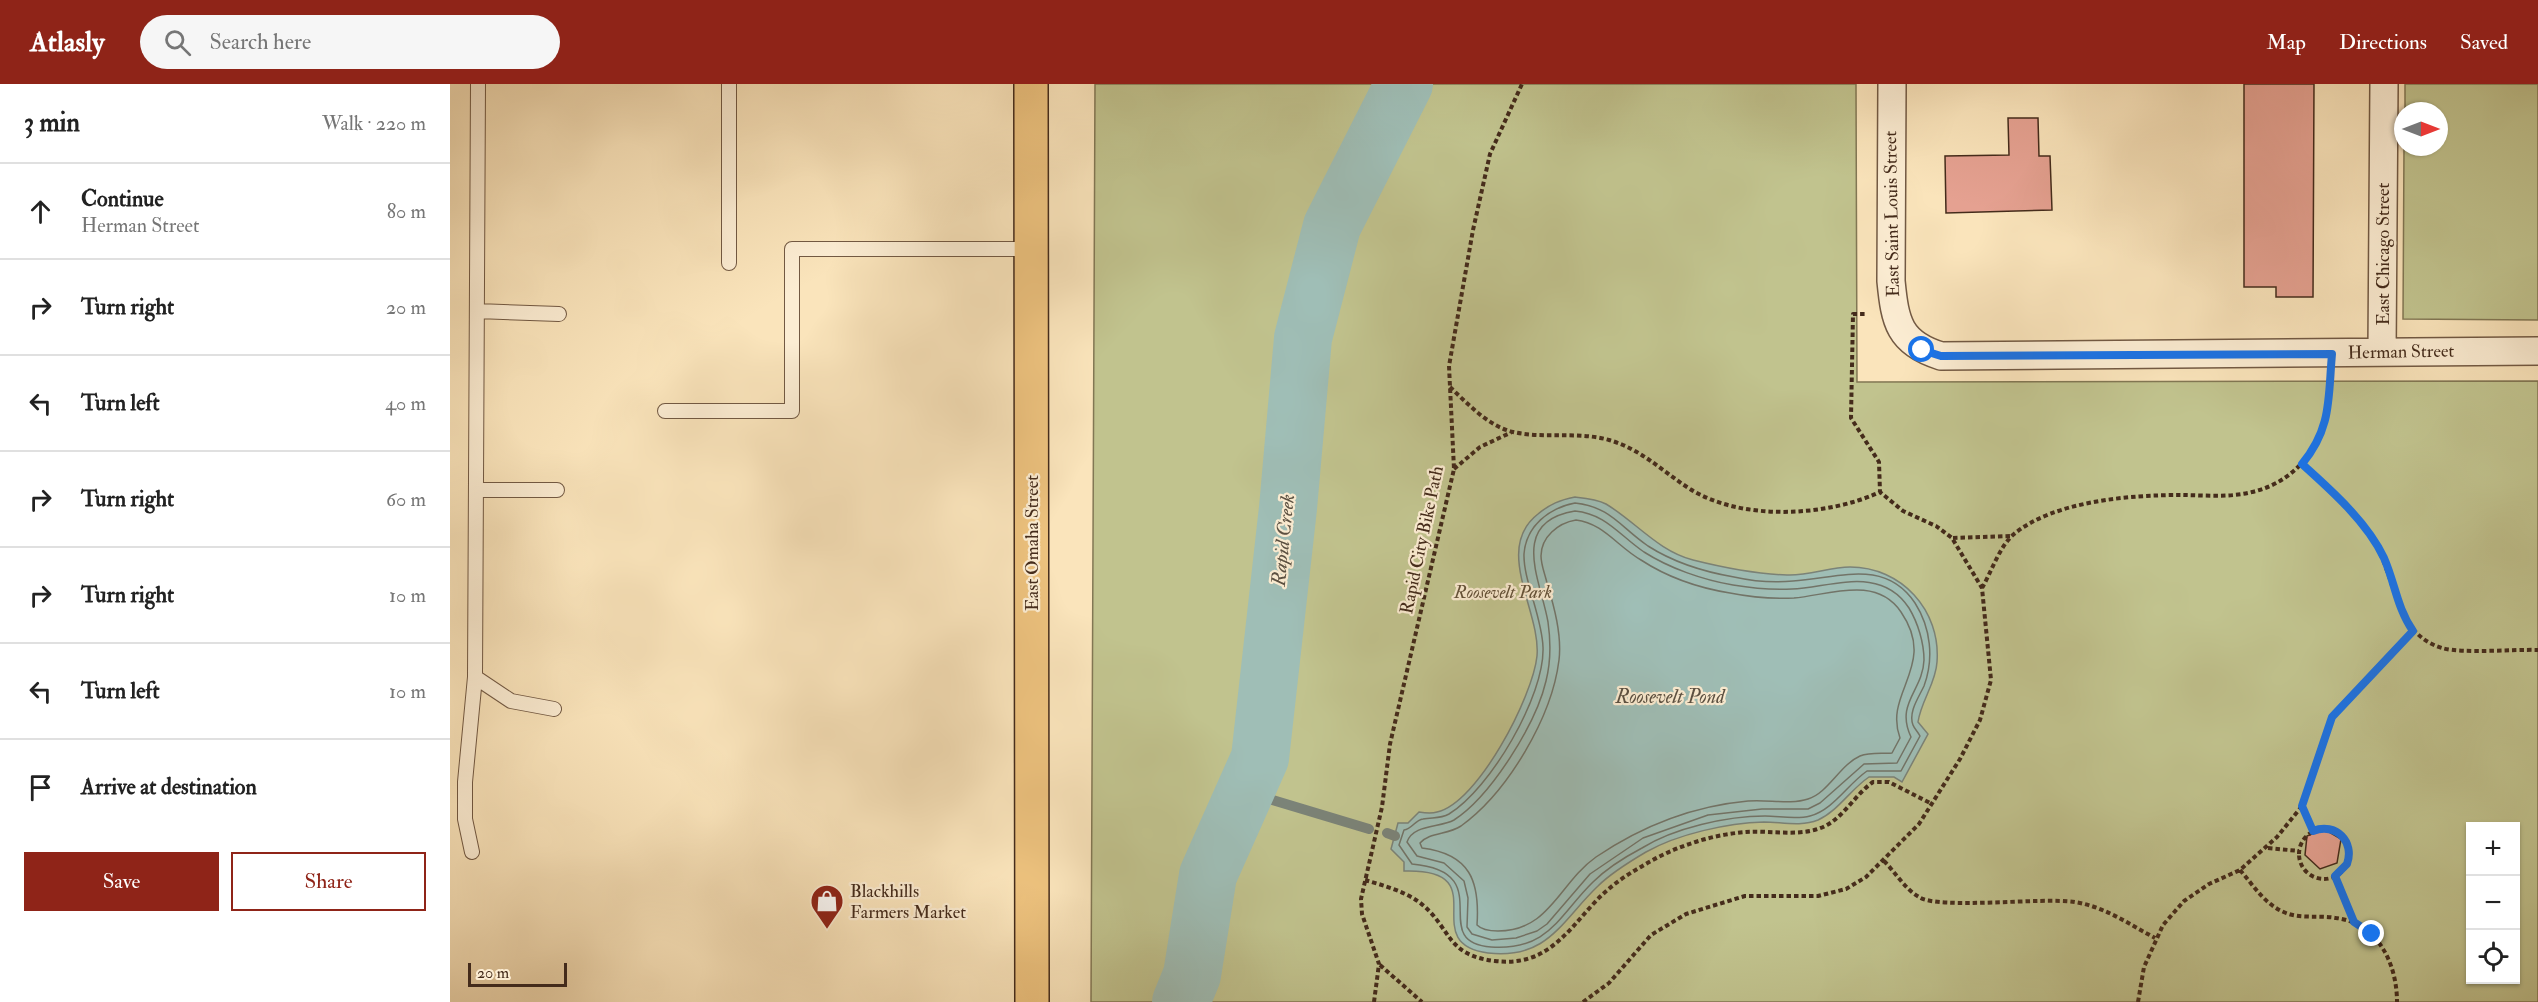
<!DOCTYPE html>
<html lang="en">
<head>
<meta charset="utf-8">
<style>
  :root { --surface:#fff; --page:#f6f6f6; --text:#222; --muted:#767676; --line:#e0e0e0; --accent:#8f2418 }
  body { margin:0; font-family:"IM FELL Double Pica",serif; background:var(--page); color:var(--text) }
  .controls { position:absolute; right:18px; bottom:18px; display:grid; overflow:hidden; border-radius:0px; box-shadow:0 2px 4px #0004 }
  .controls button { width:54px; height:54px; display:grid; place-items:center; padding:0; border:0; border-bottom:2px solid var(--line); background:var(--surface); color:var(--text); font:30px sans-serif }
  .compass { position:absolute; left:1944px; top:18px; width:54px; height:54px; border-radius:50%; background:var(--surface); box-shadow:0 2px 4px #0004; rotate:90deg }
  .scale { position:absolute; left:18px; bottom:15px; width:99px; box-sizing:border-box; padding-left:6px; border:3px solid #442b1b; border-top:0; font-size:16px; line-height:21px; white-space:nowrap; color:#442b1b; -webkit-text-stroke:4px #fcedd3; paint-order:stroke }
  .stop { position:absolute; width:18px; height:18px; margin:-14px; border:4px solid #1a73e8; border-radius:50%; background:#fff }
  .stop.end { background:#1a73e8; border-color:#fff; box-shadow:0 2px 6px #0008 }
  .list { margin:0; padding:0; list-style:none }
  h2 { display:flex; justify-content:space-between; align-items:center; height:78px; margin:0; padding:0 24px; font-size:26px }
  h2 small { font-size:20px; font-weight:400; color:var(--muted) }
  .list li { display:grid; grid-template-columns:39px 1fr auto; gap:18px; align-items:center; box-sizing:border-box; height:96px; padding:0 24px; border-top:2px solid var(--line) }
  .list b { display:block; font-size:22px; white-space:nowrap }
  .list p { margin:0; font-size:20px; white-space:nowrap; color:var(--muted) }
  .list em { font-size:20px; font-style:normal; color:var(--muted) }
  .actions { display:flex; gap:12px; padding:18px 24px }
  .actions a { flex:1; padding:14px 0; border:2px solid var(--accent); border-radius:0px; text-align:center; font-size:21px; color:var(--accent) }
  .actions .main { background:var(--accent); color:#fff }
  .icon { flex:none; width:33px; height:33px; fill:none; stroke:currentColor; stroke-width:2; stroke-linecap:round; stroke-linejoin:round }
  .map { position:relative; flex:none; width:2088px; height:918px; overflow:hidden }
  header { display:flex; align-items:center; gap:36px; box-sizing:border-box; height:84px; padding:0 30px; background:var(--accent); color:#fff }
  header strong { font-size:28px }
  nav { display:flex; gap:33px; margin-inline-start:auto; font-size:21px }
  .search { width:420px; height:54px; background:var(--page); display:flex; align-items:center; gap:15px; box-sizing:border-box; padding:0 21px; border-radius:33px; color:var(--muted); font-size:22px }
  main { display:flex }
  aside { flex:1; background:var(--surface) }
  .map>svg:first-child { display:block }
  .green { fill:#c1c38e; stroke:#827754; stroke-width:1.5; fill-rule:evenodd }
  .water { fill:#9fbeb6; stroke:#7b8378; stroke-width:1.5 }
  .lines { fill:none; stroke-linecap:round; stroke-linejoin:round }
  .shore { stroke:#727468; stroke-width:1.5 }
  .stream { stroke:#7b8378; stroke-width:10 }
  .river { stroke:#9fbeb6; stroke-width:58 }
  .building { fill:#e5a191; stroke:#442b1b; stroke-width:1.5 }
  .service-casing { stroke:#725943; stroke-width:16 }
  .minor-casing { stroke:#725943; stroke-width:30 }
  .primary-casing { stroke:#442b1b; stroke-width:36 }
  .path { stroke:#442b1b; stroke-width:4; stroke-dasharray:4.5 3; stroke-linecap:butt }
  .service { stroke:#fcedd3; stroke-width:14 }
  .minor { stroke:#fcedd3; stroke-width:27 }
  .primary { stroke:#edc27e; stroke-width:33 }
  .route { stroke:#1a73e8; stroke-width:8 }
  .labels { text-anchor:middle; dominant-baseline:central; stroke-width:4.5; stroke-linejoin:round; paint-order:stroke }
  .street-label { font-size:18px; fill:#442b1b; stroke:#fcedd3 }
  .park-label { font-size:18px; font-style:italic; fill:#635138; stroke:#fcedd3 }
  .poi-label { font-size:18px; fill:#442b1b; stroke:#fcedd3; text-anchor:start }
  .water-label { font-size:20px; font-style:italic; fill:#5b5042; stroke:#fcedd3 }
</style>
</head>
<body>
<header>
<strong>Atlasly</strong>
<div class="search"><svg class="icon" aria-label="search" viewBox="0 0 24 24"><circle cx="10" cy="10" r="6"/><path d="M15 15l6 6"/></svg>Search here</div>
<nav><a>Map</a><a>Directions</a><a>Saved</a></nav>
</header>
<main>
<aside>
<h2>3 min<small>Walk · 220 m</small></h2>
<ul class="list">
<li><svg class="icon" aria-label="ahead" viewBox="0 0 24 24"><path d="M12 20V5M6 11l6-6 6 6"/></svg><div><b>Continue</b><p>Herman Street</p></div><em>80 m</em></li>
<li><svg class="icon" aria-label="right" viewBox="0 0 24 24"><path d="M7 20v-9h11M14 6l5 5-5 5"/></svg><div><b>Turn right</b></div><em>20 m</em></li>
<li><svg class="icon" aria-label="left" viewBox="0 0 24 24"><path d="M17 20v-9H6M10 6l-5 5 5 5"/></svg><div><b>Turn left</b></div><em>40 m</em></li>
<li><svg class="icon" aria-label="right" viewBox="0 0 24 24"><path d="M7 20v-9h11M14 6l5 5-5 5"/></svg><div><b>Turn right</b></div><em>60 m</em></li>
<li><svg class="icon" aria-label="right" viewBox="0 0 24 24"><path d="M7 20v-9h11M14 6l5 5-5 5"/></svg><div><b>Turn right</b></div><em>10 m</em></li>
<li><svg class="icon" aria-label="left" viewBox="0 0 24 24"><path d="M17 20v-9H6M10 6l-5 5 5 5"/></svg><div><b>Turn left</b></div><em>10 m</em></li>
<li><svg class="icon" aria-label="arrive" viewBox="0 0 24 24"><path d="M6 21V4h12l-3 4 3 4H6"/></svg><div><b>Arrive at destination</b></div></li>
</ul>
<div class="actions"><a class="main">Save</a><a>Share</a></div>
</aside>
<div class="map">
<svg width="2088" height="918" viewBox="0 0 2088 918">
  <rect width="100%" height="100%" fill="#fae4bb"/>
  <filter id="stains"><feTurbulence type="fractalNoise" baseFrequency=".00333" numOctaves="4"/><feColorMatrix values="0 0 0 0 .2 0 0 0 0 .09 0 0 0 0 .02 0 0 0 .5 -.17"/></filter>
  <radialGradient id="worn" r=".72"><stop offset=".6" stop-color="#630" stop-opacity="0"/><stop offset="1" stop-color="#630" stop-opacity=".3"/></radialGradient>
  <!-- green -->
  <path class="green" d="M 645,0 L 1406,0 L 1407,298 L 2088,297 L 2088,918 L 641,918 ZM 2020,742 L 2066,742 L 2066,896 L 2020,896 Z
    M 1955,0 L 2088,0 L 2088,236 L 1953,235 L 1954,63 L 1989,63 L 1989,27 L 1955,27 Z"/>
  <!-- water -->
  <path class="water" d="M 1125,413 C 1135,414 1147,415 1156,420 C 1186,438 1208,467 1243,476 C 1275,484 1304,490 1337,491 C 1359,492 1379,483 1400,483 C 1451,483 1491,526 1487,578 C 1486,599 1471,617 1468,638 L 1478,650 L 1452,698 L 1444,693 L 1419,693 C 1401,705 1388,727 1368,736 C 1351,743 1331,738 1314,738 C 1277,739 1228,750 1196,768 C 1179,778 1161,789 1148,802 C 1112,836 1098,876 1038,869 C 964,859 1049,784 954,787 L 954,778 L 941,765 L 948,739 L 958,739 L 969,728 C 975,729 981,730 987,728 C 1028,719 1083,612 1087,572 C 1091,527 1043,465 1088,430 C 1100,420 1110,416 1125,413 Z"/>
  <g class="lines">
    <!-- shore -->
    <path class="shore" d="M 1125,419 C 1161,423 1170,443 1198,462 C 1223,478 1255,488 1284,493 C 1302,497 1324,499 1343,497 C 1386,495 1434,473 1465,519 C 1481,544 1484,575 1474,602 C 1469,613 1458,628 1463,641 C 1464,644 1468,648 1470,652 L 1451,687 L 1417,687 C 1398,700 1383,726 1360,732 C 1346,736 1329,732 1315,732 C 1277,732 1224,744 1192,764 C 1175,773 1157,784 1143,798 C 1109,831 1099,867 1041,863 C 975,858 1051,788 962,780 L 949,761 L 954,746 C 962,745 965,736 973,735 C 982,733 990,735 999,730 C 1040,705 1095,612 1093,563 C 1092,533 1073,495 1074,470 C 1076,442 1099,424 1125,419 Z
      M 1125,427 C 1156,430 1169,451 1194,468 C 1219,484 1253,496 1283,501 C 1301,504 1323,506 1342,505 C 1382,503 1431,481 1459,524 C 1468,539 1474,559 1474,576 C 1473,607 1445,619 1461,653 L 1447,679 L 1414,680 L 1370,719 L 1358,725 L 1312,725 L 1258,731 L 1193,754 L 1140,790 L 1097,840 L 1087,847 L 1066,854 L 1042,856 L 1022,850 L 1017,843 L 1018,814 L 1014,797 L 994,779 L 967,772 L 957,758 C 963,740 990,744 1004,736 C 1041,712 1086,640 1096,597 C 1101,577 1101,559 1098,538 C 1091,497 1058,438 1125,427 Z
      M 1126,436 C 1153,439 1168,463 1191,476 C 1217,493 1249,504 1280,509 C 1300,513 1324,515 1344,514 C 1379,511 1426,491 1451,528 C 1488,582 1433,608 1450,654 L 1442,669 C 1432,670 1420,668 1410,672 C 1390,681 1378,709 1358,715 C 1340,721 1317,715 1298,717 C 1243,722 1192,742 1146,773 C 1109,799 1100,847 1048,847 C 1040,847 1032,846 1027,841 C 1030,797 1020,770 972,764 L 970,759 C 980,748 997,751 1011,742 C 1058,708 1102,633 1109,576 C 1112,551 1104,522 1097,499 C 1095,490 1091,481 1091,472 C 1091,453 1108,439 1126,436 Z"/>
    <!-- stream -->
    <path class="stream" d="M 796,708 L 919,745
      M 937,749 L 945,752"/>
    <!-- river -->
    <path class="river" d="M 731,918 L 742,891 L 758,791 L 810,674 L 838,424 L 853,254 L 882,142 L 954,0"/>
  </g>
  <!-- building -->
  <path class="building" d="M 1794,0 L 1864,0 L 1863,213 L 1826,213 L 1826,203 L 1794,203 Z
    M 1558,34 L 1588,34 L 1589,72 L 1600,72 L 1602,126 L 1496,129 L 1495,72 L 1559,71 Z
    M 1874,745 L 1891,755 L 1887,779 L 1870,785 L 1855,771 L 1857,752 Z"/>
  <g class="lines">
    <!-- service casing -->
    <g class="service-casing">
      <path id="service" d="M 279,0 L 279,179
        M 27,227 L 109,230
        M 215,327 L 342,327 L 342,165 L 582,165
        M 26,406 L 107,406
        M 25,593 L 61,617 L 104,625
        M 22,768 L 15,735 L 15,698 L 25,593 L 28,0"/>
    </g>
    <!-- minor casing -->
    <g class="minor-casing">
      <path id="minor" d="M 1442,0 L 1441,197 C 1445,238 1449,259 1491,272 L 2088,267
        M 1932,267 L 1934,0"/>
    </g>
    <!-- primary casing -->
    <g class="primary-casing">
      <path id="primary" d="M 581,0 L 582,918"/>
    </g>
    <!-- path -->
    <path class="path" d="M 1000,303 C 1018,320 1038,342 1063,348 C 1094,355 1127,347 1159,356 C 1191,365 1212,387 1240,405 C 1291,437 1376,433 1430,408 L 1429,378 L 1401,334 L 1403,230 L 1416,230
      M 1852,380 C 1876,401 1903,426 1921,453 C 1947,490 1942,549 1992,564 C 2013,570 2063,565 2088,566
      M 1004,385 L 1030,363 L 1062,348
      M 1503,454 L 1561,452
      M 1532,504 C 1542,487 1549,463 1564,450 C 1604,417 1680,411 1730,411 C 1753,411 1779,414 1802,408 C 1854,396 1880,349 1880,299
      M 1852,722 L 1863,747
      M1849 770a25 25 0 1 1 50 0a25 25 0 1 1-50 0Z
      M 1818,764 L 1849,767
      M 1434,777 C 1445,788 1455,805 1469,813 C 1488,826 1593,813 1625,818 C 1655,823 1679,840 1705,854
      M 1790,786 C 1804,802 1815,821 1836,829 C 1851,835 1869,831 1886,834 C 1928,839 1947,880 1947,918
      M 1885,792 L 1903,838
      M 915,796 C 932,801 954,807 969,818 C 1002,843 994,871 1045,877 C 1096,883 1116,849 1146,817 C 1158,804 1173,793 1189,784 C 1221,764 1258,751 1296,748 C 1321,746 1354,754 1377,741 C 1395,731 1406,710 1423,698 L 1439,698 L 1482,720
      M 930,881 L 972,918
      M 924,918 L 929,880 L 912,830 L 911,815 L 932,723 L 940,660 L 1004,385 L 999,282 L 1023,146 L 1040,70 L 1072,0
      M 1133,918 L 1159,899 L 1201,851 L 1236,830 L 1295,812 L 1368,812 L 1396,805 L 1416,793 L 1469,740 L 1510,675 L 1530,636 L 1541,596 L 1532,504 L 1502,454 L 1486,442 L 1453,427 L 1430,408
      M 1688,918 L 1694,883 L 1713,841 L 1734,817 L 1759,800 L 1790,786 L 1827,753 L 1852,722 L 1882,633 L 1963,547"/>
    <!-- service -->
    <use href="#service" class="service"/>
    <!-- minor -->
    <use href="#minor" class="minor"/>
    <!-- primary -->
    <use href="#primary" class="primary"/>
  </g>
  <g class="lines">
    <!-- route -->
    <path class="route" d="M 1472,266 L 1491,272 L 1882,270 C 1878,314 1882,344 1852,380 C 1881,406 1917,438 1934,474 C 1945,499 1947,524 1963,547 L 1882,633 L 1852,722 L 1863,747 C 1886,738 1905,758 1897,780 L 1885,792 L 1904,838 L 1922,850"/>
  </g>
  <!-- icons -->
  <defs>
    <g id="shop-pin" transform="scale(1.725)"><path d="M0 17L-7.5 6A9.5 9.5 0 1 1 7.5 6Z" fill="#8f2418" stroke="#fcedd3"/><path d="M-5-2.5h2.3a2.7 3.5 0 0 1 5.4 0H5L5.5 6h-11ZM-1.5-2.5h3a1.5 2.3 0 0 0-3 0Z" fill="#fff"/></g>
  </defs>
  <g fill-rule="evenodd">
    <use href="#shop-pin" x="377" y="817"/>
  </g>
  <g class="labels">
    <!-- street labels -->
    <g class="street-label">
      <text transform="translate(1442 130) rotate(-91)">East Saint Louis Street</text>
      <text transform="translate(1933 170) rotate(-90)">East Chicago Street</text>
      <text transform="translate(1951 268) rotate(-1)">Herman Street</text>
      <text transform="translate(972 456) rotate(-78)">Rapid City Bike Path</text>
      <text transform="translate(582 459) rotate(-90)">East Omaha Street</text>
    </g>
    <!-- park labels -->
    <g class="park-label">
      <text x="1053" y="508">Roosevelt Park</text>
    </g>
    <!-- poi labels -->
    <g class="poi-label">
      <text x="400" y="807">Blackhills<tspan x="400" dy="21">Farmers Market</tspan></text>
    </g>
    <!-- water labels -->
    <g class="water-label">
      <text transform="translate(833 456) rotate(-84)">Rapid Creek</text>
      <text x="1220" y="612">Roosevelt Pond</text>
    </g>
  </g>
  <rect width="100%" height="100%" filter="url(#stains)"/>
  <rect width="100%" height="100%" fill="url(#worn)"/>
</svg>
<div class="controls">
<button>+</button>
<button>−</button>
<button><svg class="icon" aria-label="locate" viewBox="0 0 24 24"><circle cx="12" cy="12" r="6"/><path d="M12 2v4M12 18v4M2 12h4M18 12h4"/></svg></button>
</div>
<svg class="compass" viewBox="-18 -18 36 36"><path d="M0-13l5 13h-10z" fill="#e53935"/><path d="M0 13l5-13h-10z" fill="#767676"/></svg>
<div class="scale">20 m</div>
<div class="stop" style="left:1472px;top:266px"></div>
<div class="stop end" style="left:1922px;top:850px"></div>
</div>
</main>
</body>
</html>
